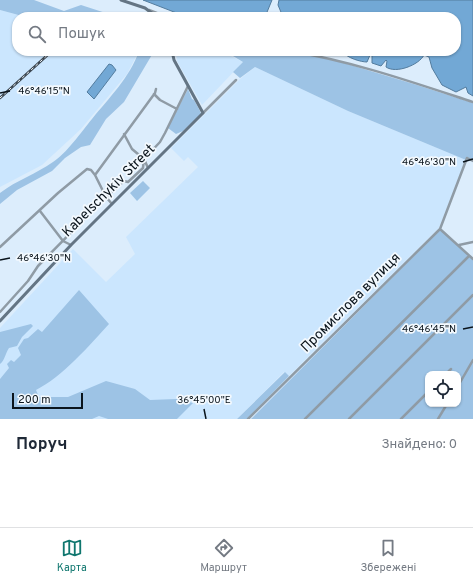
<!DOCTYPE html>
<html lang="uk">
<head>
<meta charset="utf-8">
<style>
  :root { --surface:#fff; --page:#f2f2f3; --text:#1f2937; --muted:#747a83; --line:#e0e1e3; --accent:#0f766e }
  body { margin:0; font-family:Overpass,sans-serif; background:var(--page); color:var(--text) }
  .controls { position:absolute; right:12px; bottom:12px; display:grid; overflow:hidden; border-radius:8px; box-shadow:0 1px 3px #0004 }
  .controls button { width:36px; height:36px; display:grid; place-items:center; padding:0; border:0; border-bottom:1px solid var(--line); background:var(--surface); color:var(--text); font:20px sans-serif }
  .scale { position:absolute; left:12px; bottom:10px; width:71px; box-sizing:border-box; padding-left:4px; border:2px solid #0a141c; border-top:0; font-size:11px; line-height:14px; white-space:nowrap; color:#0a141c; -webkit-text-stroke:3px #f3f9fe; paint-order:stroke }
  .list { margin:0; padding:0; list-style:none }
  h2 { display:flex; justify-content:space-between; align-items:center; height:52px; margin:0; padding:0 16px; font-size:17px }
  h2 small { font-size:13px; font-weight:400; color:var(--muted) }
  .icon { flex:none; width:22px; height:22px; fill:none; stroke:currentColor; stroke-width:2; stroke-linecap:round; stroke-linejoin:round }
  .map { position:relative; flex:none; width:473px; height:419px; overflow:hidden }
  .search { position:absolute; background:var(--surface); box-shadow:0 1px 3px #0004; left:12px; right:12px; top:12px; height:44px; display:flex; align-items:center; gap:10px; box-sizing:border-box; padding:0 14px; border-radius:16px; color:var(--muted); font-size:15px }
  .sheet { height:108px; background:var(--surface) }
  nav { display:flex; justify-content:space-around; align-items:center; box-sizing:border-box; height:56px; border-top:1px solid var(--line); background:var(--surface); font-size:11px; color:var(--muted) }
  nav a { display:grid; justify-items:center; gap:2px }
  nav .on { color:var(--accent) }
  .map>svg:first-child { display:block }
  .built { fill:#cbe6fe }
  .green { fill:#9dc3e5; fill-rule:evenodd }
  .water { fill:#72a8d5; stroke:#537c9e }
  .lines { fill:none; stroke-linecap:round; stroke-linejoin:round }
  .street { stroke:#8f9ba5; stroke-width:2.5 }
  .secondary { stroke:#647584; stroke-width:3 }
  .rail-casing { stroke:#3c4751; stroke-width:2.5 }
  .rail { stroke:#f3f9fe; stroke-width:1; stroke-dasharray:3; stroke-linecap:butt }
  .ticks { fill:none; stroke:#0a141c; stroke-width:1.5 }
  .labels { text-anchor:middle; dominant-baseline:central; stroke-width:3.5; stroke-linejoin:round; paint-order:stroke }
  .street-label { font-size:14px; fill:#0a141c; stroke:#f3f9fe }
  .ticks-label { font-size:10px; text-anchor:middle; fill:#0a141c; stroke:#f3f9fe; stroke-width:3.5; stroke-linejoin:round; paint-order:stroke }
</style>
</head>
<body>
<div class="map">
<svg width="473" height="419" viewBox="0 0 473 419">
  <rect width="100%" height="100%" fill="#dcedfc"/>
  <!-- built -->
  <path class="built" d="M 0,10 L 26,17 L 17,17 L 17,51 L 139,51 L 127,74 L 81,129 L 42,165 L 0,187 Z
    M 176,51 L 214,51 L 233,57 L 243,62 L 202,105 L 177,61 Z
    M 255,67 L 348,111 L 466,160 L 439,228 L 289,376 L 284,372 L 237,419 L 0,419 L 0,328 L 73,249 L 106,282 L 135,254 L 126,237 L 198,167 L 188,157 L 184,161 L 171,148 L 240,79 Z"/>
  <!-- green -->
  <path class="green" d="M 0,0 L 34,0 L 64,11 L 81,5 L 118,17 L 100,17 L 80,14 L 74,17 L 26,17 L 0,10 Z
    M 139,51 L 155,51 L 153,53 L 124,102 L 106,119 L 90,145 L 81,147 L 65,158 L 52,171 L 17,190 L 0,204 L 0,193 C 17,180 36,174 53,162 C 66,154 82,131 92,119 C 109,98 130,77 139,51 Z
    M 216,51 L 285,51 L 324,57 L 417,85 L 473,103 L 473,160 L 467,158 L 466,160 L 348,111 L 255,67 L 240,78 L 233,72 L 243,62 L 233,56 Z
    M 188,89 L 192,99 L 194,100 L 200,111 L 201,114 L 183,131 L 176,134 L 168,128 Z
    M 143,181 L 150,188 L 137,201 L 130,193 Z
    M 441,229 L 473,259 L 473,419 L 251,419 ZM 428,374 L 458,374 L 458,404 L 428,404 Z
    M 79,290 L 109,324 C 90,345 62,377 36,390 L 39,397 L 68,397 L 106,381 L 135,389 L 150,400 L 176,399 L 193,403 L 177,419 L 108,419 L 99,416 L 92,419 L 0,419 L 0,379 L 9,368 L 7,364 L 11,360 L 14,362 L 21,355 L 18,348 L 24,339 L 28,338 L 38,329 L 42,332 Z
    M 31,324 L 33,326 L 22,337 L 17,346 L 9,348 C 5,354 5,360 0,364 L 0,332 Z
    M 285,372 L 289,376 L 247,419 L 237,419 Z"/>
  <!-- water -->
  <path class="water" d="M 143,0 L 272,0 L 265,17 L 187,17 Z
    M 279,0 L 473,0 L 473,96 L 468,93 L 466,87 L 456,92 L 442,85 L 432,68 L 429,57 L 424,55 C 419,65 396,74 386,67 L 387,61 L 386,60 L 381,66 L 372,63 L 372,55 L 370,55 L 367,62 C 361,62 347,58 343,52 L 339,53 L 337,51 L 456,51 L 456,17 L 283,17 L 278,5 Z
    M 109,64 L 112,65 L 116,70 L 94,99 L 87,92 Z"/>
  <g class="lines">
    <!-- street -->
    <path class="street" d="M 149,10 L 167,17
      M 289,51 C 352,61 412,82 473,102
      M 154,94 L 160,100 L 177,109
      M 203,113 L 236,80
      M 124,134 L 132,149 L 144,159 L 148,168
      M 95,175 L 106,197 L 112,204
      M 40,211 L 63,241 L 71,245
      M 440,229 L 473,259
      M 459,245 L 473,242
      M 0,247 L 58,193 L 87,169 L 91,170 L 95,175 L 155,93 L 156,89
      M 0,312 L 28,281 L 38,266 L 106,197 L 124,181 L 128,182 L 143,168 L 144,159 L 160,142 L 165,133 L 188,86
      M 446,374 L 451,369
      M 458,386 L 473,360
      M 248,419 L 440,229 L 467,158 L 473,161
      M 305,419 L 469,256
      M 349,419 L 473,295
      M 401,419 L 428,392
      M 438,419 L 447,404"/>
    <!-- secondary -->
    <path class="secondary" d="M 121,0 L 145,8 L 157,17
      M 0,321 L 71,245 L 203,113 L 174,60 L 172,51"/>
    <!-- rail casing -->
    <g class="rail-casing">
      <path id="rail" d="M 0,98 L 52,51"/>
    </g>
    <!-- rail -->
    <use href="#rail" class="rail"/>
  </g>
  <!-- ticks -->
  <path class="ticks" d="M 0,93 L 10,91M 463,162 L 473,159M 0,260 L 10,258M 463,329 L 473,327M 204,409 L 206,419"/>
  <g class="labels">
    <!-- street labels -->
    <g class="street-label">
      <text transform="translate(109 191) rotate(-45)">Kabelschykiv Street</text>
      <text transform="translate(351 303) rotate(-45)">Промислова вулиця</text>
    </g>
  </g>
  <g class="ticks-label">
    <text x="44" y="94">46°46'15"N</text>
    <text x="429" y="165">46°46'30"N</text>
    <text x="44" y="261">46°46'30"N</text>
    <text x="429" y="332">46°46'45"N</text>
    <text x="204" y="403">36°45'00"E</text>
  </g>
</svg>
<div class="controls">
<button><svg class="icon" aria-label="locate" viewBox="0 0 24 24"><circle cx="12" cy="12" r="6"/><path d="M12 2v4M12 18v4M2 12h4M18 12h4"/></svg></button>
</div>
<div class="scale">200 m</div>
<div class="search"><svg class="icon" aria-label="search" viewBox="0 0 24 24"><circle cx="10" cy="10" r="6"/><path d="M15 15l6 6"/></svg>Пошук</div>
</div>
<section class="sheet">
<h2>Поруч<small>Знайдено: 0</small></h2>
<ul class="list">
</ul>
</section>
<nav>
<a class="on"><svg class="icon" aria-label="map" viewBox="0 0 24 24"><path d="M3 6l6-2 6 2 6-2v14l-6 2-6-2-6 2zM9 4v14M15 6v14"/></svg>Карта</a>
<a><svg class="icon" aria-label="directions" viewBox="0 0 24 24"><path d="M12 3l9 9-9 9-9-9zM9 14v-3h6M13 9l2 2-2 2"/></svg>Маршрут</a>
<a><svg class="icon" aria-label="saved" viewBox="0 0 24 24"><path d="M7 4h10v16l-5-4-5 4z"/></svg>Збережені</a>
</nav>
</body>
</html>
